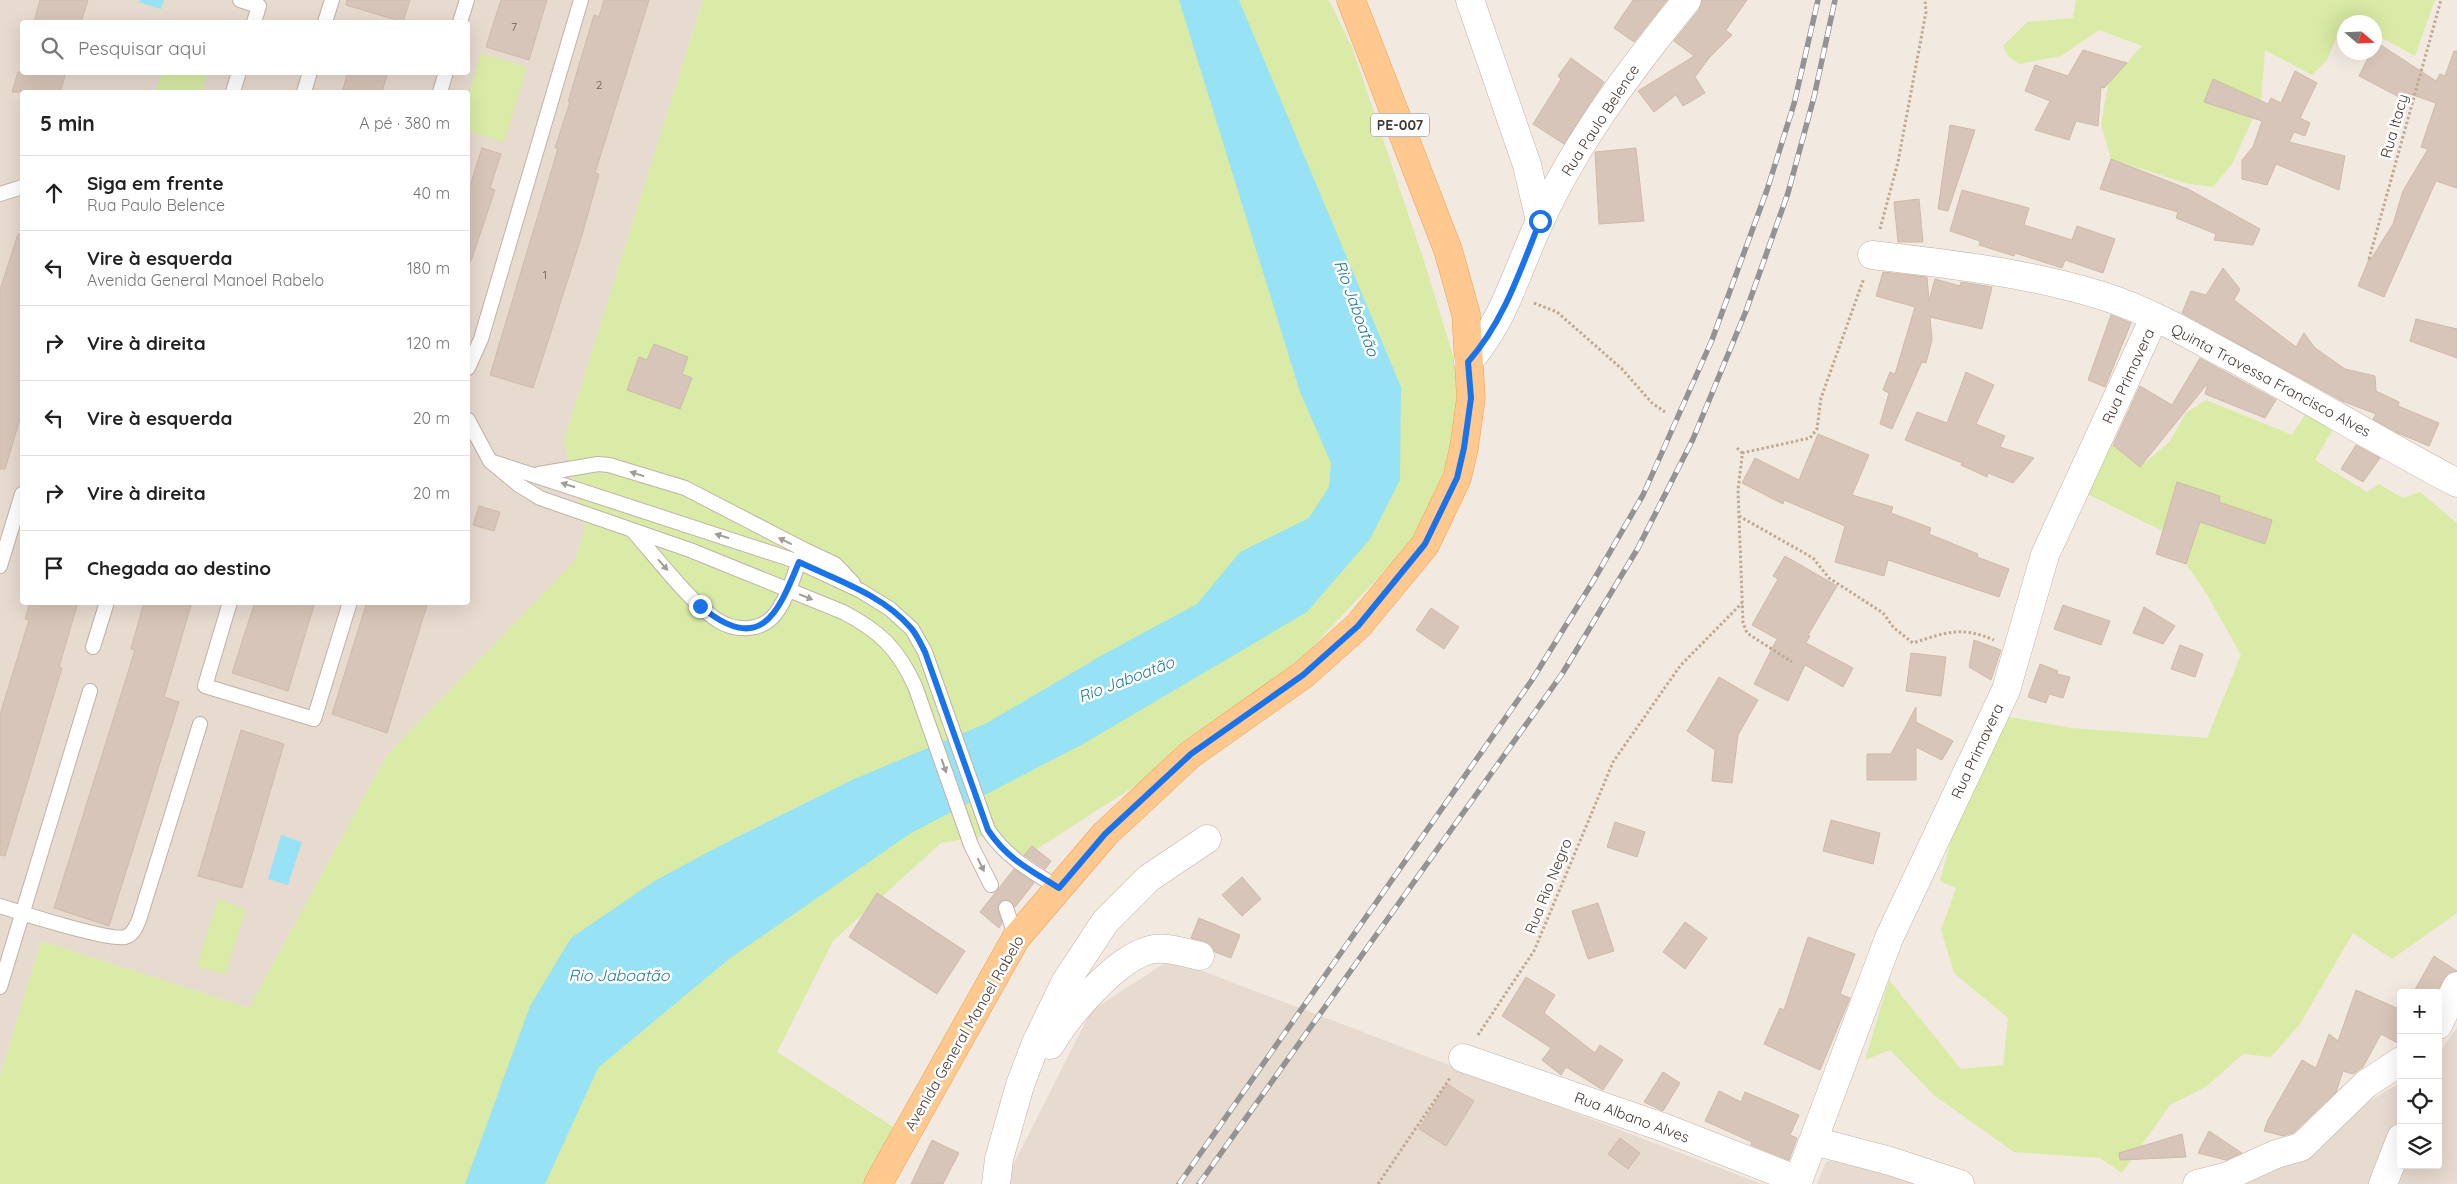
<!DOCTYPE html>
<html lang="pt">
<head>
<meta charset="utf-8">
<style>
  :root { --surface:#fff; --page:#f2f2f2; --text:#222; --muted:#767676; --line:#e0e0e0 }
  body { margin:0; font-family:Quicksand,sans-serif; background:var(--page); color:var(--text) }
  .controls { position:absolute; right:15px; bottom:15px; display:grid; overflow:hidden; border-radius:5px; box-shadow:0 5px 20px #0002 }
  .controls button { width:45px; height:45px; display:grid; place-items:center; padding:0; border:0; border-bottom:1px solid var(--line); background:var(--surface); color:var(--text); font:25px sans-serif }
  .compass { position:absolute; left:2337px; top:15px; width:45px; height:45px; border-radius:50%; background:var(--surface); box-shadow:0 5px 20px #0002; rotate:109deg }
  .stop { position:absolute; width:15px; height:15px; margin:-11px; border:4px solid #1a73e8; border-radius:50%; background:#fff }
  .stop.end { background:#1a73e8; border-color:#fff; box-shadow:0 1px 5px #0008 }
  .list { margin:0; padding:0; list-style:none }
  h2 { display:flex; justify-content:space-between; align-items:center; height:65px; margin:0; padding:0 20px; font-size:21px }
  h2 small { font-size:16px; font-weight:400; color:var(--muted) }
  .list li { display:grid; grid-template-columns:32px 1fr auto; gap:15px; align-items:center; box-sizing:border-box; height:75px; padding:0 20px; border-top:1px solid var(--line) }
  .list b { display:block; font-size:19px; white-space:nowrap }
  .list p { margin:0; font-size:16px; white-space:nowrap; color:var(--muted) }
  .list em { font-size:16px; font-style:normal; color:var(--muted) }
  .icon { flex:none; width:28px; height:28px; fill:none; stroke:currentColor; stroke-width:2; stroke-linecap:round; stroke-linejoin:round }
  .map { position:relative; flex:none; width:2457px; height:1184px; overflow:hidden }
  .search { position:absolute; background:var(--surface); box-shadow:0 5px 20px #0002; left:20px; top:20px; width:450px; height:55px; display:flex; align-items:center; gap:12px; box-sizing:border-box; padding:0 18px; border-radius:5px; color:var(--muted); font-size:19px }
  .panel { position:absolute; background:var(--surface); box-shadow:0 5px 20px #0002; left:20px; top:90px; width:450px; height:515px; border-radius:5px }
  .map>svg:first-child { display:block }
  .residential { fill:#e7dacf; fill-rule:evenodd }
  .green { fill:#d9eba6 }
  .water { fill:#97e2f5 }
  .building { fill:#d8c5b9; stroke:#d0b9a9 }
  .lines { fill:none; stroke-linecap:round; stroke-linejoin:round }
  .lane-casing { stroke:#c1b2a6; stroke-width:16 }
  .street-casing { stroke:#c1b2a6; stroke-width:29 }
  .primary-casing { stroke:#eda155; stroke-width:29 }
  .path { stroke:#c1a893; stroke-width:3; stroke-dasharray:2.5 2.5; stroke-linecap:butt }
  .lane { stroke:#fff; stroke-width:14 }
  .street { stroke:#fff; stroke-width:28 }
  .primary { stroke:#ffc88e; stroke-width:28 }
  .rail-casing { stroke:#939393; stroke-width:5.5 }
  .rail { stroke:#fff; stroke-width:4; stroke-dasharray:11; stroke-linecap:butt }
  .oneway { fill:#a29c98 }
  .route { stroke:#1a73e8; stroke-width:6 }
  .labels { text-anchor:middle; dominant-baseline:central; stroke-width:5; stroke-linejoin:round; paint-order:stroke }
  .number-label { font-size:12px; fill:#695c54 }
  .shield { fill:#fff; stroke:#7c7470; stroke-width:1 }
  .shield-label { font-size:14px; font-weight:bold; fill:#443932 }
  .street-label { font-size:15px; fill:#443932; stroke:#fff }
  .water-label { font-size:16px; font-style:italic; fill:#207b96; stroke:#fff }
</style>
</head>
<body>
<div class="map">
<svg width="2457" height="1184" viewBox="0 0 2457 1184">
  <rect width="100%" height="100%" fill="#f2eae1"/>
  <!-- residential -->
  <path class="residential" d="M 0,0 L 703,0 L 564,440 L 585,528 L 574,562 L 387,755 L 249,1008 L 41,941 L 0,1076 ZM 22,22 L 468,22 L 468,72 L 22,72 ZM 22,92 L 468,92 L 468,602 L 22,602 Z
    M 1171,959 L 1762,1184 L 1006,1184 L 1009,1173 L 1091,1011 Z
    M 2457,1028 L 2457,1184 L 2233,1184 L 2401,1082 L 2401,1165 L 2438,1165 L 2438,1054 Z
    M 1851,1155 L 1951,1184 L 1817,1184 L 1826,1162 Z"/>
  <!-- green -->
  <path class="green" d="M 703,0 L 1329,0 L 1352,47 L 1424,261 L 1460,378 L 1450,456 L 1414,540 L 1294,666 L 1141,782 L 1026,856 L 984,836 L 941,843 L 833,941 L 777,1052 L 895,1128 L 866,1184 L 0,1184 L 0,1076 L 41,941 L 249,1008 L 387,755 L 574,562 L 585,528 L 564,440 Z
    M 2076,0 L 2435,0 L 2415,56 L 2375,34 L 2374,22 L 2352,22 L 2344,19 L 2327,60 L 2312,75 L 2265,50 L 2261,101 L 2232,164 L 2213,187 L 2185,183 L 2111,159 L 2101,125 L 2108,84 L 2142,46 L 2099,30 L 2061,56 L 2019,64 L 2008,56 L 2003,46 L 2027,22 L 2073,18 Z
    M 481,53 L 527,67 L 504,142 L 468,131 L 468,97 Z
    M 162,73 L 162,72 L 208,73 L 202,92 L 155,92 Z
    M 2206,400 L 2292,435 L 2308,410 L 2340,417 L 2315,460 L 2367,492 L 2379,484 L 2403,498 L 2420,492 L 2457,523 L 2457,913 L 2392,959 L 2353,933 L 2300,1024 L 2271,1057 L 2243,1054 L 2207,1086 L 2170,1105 L 2122,1173 L 2100,1158 L 2014,1152 L 1935,1096 L 1890,1050 L 1865,1060 L 1889,980 L 1961,1069 L 2003,1065 L 2008,1018 L 1954,973 L 1941,930 L 1956,888 L 1940,881 L 1955,825 L 2009,717 L 2072,728 L 2207,738 L 2241,655 L 2205,591 L 2186,564 L 2193,541 L 2163,531 L 2087,494 L 2110,443 L 2140,467 L 2170,441 L 2186,413 Z
    M 218,899 L 246,909 L 225,975 L 197,966 Z"/>
  <!-- water -->
  <path class="water" d="M 140,0 L 164,0 L 161,9 L 139,2 Z
    M 1179,0 L 1239,0 L 1401,387 L 1400,480 L 1370,539 L 1307,612 L 1083,744 L 911,833 L 729,959 L 598,1068 L 545,1184 L 465,1184 L 530,1006 L 571,938 L 656,880 L 733,839 L 852,780 L 987,723 L 1104,654 L 1197,604 L 1240,552 L 1309,518 L 1329,487 L 1331,463 L 1300,392 Z
    M 281,835 L 302,842 L 288,885 L 268,879 Z"/>
  <!-- building -->
  <path class="building" d="M 40,0 L 88,0 L 81,22 L 34,22 Z
    M 347,0 L 410,0 L 403,22 L 346,5 Z
    M 501,0 L 547,0 L 529,60 L 486,47 Z
    M 604,0 L 649,0 L 595,173 L 599,174 L 582,235 L 533,388 L 490,375 L 558,149 L 555,148 L 570,102 L 568,102 L 594,15 L 599,17 Z
    M 1633,0 L 1667,0 L 1634,42 L 1614,28 Z
    M 1702,0 L 1747,0 L 1726,30 L 1732,35 L 1709,58 L 1695,77 L 1705,93 L 1683,106 L 1676,95 L 1654,112 L 1638,91 L 1694,56 L 1674,41 L 1699,10 Z
    M 2376,42 L 2436,81 L 2440,74 L 2445,76 L 2454,51 L 2457,51 L 2457,188 L 2436,181 L 2384,297 L 2358,286 L 2369,259 L 2371,259 L 2393,224 L 2403,191 L 2428,149 L 2421,147 L 2436,103 L 2407,93 L 2399,97 L 2359,76 L 2371,52 L 2374,52 Z
    M 2083,50 L 2127,63 L 2104,88 L 2101,87 L 2098,126 L 2076,121 L 2069,140 L 2035,130 L 2050,101 L 2025,91 L 2035,65 L 2068,76 Z
    M 1571,58 L 1604,82 L 1564,144 L 1533,124 L 1561,79 L 1558,76 Z
    M 2295,71 L 2317,83 L 2300,118 L 2310,123 L 2305,136 L 2294,132 L 2289,142 L 2345,156 L 2339,190 L 2276,164 L 2267,185 L 2242,179 L 2242,160 L 2253,147 L 2262,121 L 2204,102 L 2213,79 L 2268,104 L 2271,98 L 2281,103 Z
    M 18,72 L 66,72 L 60,92 L 12,92 Z
    M 348,72 L 388,72 L 382,92 L 342,92 Z
    M 1950,125 L 1975,130 L 1948,211 L 1938,209 Z
    M 482,148 L 501,154 L 490,188 L 495,190 L 471,261 L 468,260 L 468,192 Z
    M 1636,148 L 1644,221 L 1599,224 L 1595,152 Z
    M 2111,159 L 2188,189 L 2260,229 L 2253,245 L 2214,240 L 2216,234 L 2176,218 L 2178,212 L 2100,189 Z
    M 1962,190 L 2029,208 L 2024,225 L 2072,240 L 2077,226 L 2115,239 L 2103,273 L 2065,260 L 2062,268 L 2015,253 L 2014,256 L 1979,245 L 1980,241 L 1950,231 Z
    M 1919,199 L 1923,242 L 1898,242 L 1894,202 Z
    M 18,234 L 22,234 L 22,412 L 5,469 L 0,469 L 0,290 Z
    M 2223,268 L 2240,289 L 2234,300 L 2296,347 L 2304,333 L 2315,348 L 2345,369 L 2375,376 L 2376,391 L 2399,402 L 2398,406 L 2439,423 L 2429,446 L 2398,433 L 2373,419 L 2376,414 L 2342,401 L 2182,313 L 2191,291 L 2206,295 Z
    M 1883,272 L 1927,277 L 1929,301 L 1935,279 L 1960,286 L 1961,282 L 1992,287 L 1982,329 L 1930,317 L 1932,340 L 1926,363 L 1922,362 L 1892,429 L 1880,424 L 1889,393 L 1883,390 L 1890,372 L 1895,374 L 1915,307 L 1876,296 Z
    M 2111,315 L 2131,323 L 2105,387 L 2088,380 Z
    M 2416,319 L 2457,329 L 2457,358 L 2410,341 Z
    M 654,344 L 688,357 L 682,374 L 692,378 L 680,409 L 627,390 L 639,357 L 647,360 Z
    M 2200,358 L 2276,400 L 2265,418 L 2205,394 L 2208,383 L 2140,467 L 2113,445 L 2140,386 L 2172,405 Z
    M 1966,372 L 1994,385 L 1976,424 L 2005,436 L 2000,447 L 2034,458 L 2013,483 L 1988,473 L 1987,477 L 1961,465 L 1962,463 L 1905,440 L 1917,412 L 1947,423 Z
    M 1818,434 L 1869,455 L 1852,495 L 1893,507 L 1891,513 L 1931,528 L 1929,534 L 1978,554 L 1977,557 L 2009,569 L 1999,597 L 1888,560 L 1884,576 L 1835,562 L 1845,526 L 1784,500 L 1783,504 L 1742,483 L 1755,458 L 1799,480 Z
    M 2356,445 L 2380,458 L 2363,482 L 2341,469 Z
    M 2177,482 L 2220,496 L 2219,502 L 2272,520 L 2265,544 L 2200,522 L 2186,564 L 2156,554 Z
    M 479,506 L 500,512 L 494,531 L 473,525 Z
    M 1785,556 L 1837,586 L 1808,635 L 1810,636 L 1806,643 L 1853,668 L 1843,687 L 1805,665 L 1788,701 L 1754,684 L 1777,639 L 1752,625 L 1778,579 L 1773,576 Z
    M 30,602 L 78,602 L 59,667 L 62,668 L 5,856 L 0,855 L 0,715 L 29,620 L 25,619 Z
    M 144,602 L 192,602 L 164,697 L 179,702 L 109,926 L 54,908 L 135,650 L 131,649 Z
    M 255,602 L 315,602 L 288,691 L 232,673 Z
    M 367,602 L 428,602 L 387,733 L 332,714 Z
    M 2063,605 L 2110,621 L 2101,645 L 2054,629 Z
    M 2144,607 L 2175,626 L 2163,644 L 2133,633 Z
    M 1431,608 L 1459,627 L 1444,649 L 1416,630 Z
    M 1974,640 L 2001,650 L 1991,680 L 1969,667 Z
    M 2180,645 L 2203,654 L 2195,677 L 2171,669 Z
    M 1911,653 L 1946,657 L 1941,696 L 1906,691 Z
    M 2040,664 L 2058,671 L 2057,674 L 2070,677 L 2063,698 L 2049,694 L 2046,703 L 2028,697 Z
    M 1719,677 L 1758,700 L 1738,735 L 1732,783 L 1712,781 L 1715,750 L 1687,731 Z
    M 1916,707 L 1916,722 L 1953,741 L 1942,760 L 1916,747 L 1916,780 L 1867,780 L 1867,754 L 1891,754 Z
    M 241,730 L 284,744 L 242,888 L 198,876 Z
    M 1831,820 L 1880,833 L 1873,864 L 1823,851 Z
    M 1615,822 L 1645,832 L 1637,857 L 1607,847 Z
    M 1032,846 L 1051,861 L 1045,869 L 1024,855 Z
    M 1014,869 L 1034,883 L 1015,907 L 1008,900 L 999,903 L 998,910 L 1002,923 L 999,928 L 980,912 Z
    M 1242,877 L 1261,899 L 1242,916 L 1222,895 Z
    M 877,893 L 965,951 L 937,994 L 849,937 Z
    M 1598,903 L 1614,951 L 1588,959 L 1572,911 Z
    M 1199,918 L 1240,935 L 1231,958 L 1215,952 L 1211,945 L 1204,941 L 1191,938 Z
    M 1685,922 L 1707,938 L 1685,969 L 1663,952 Z
    M 1808,937 L 1855,954 L 1840,994 L 1850,998 L 1820,1070 L 1764,1044 L 1780,1008 L 1784,1010 Z
    M 2434,956 L 2457,971 L 2448,973 L 2436,993 L 2413,993 Z
    M 1526,977 L 1555,995 L 1544,1013 L 1595,1053 L 1600,1045 L 1623,1060 L 1603,1090 L 1566,1067 L 1561,1075 L 1542,1060 L 1551,1048 L 1502,1016 Z
    M 2356,990 L 2401,1010 L 2401,1045 L 2381,1034 L 2363,1067 L 2353,1074 L 2343,1071 L 2336,1092 L 2293,1133 L 2283,1136 L 2264,1131 L 2268,1120 L 2302,1060 L 2316,1068 L 2329,1034 L 2338,1041 Z
    M 1663,1072 L 1680,1083 L 1663,1111 L 1644,1102 Z
    M 1447,1084 L 1474,1101 L 1446,1146 L 1419,1129 Z
    M 1719,1091 L 1741,1102 L 1745,1092 L 1799,1115 L 1790,1135 L 1797,1138 L 1789,1160 L 1751,1145 L 1752,1142 L 1705,1121 Z
    M 2209,1131 L 2242,1153 L 2226,1160 L 2198,1153 Z
    M 2182,1134 L 2186,1157 L 2120,1160 L 2119,1153 Z
    M 1620,1138 L 1640,1153 L 1628,1169 L 1608,1154 Z
    M 932,1140 L 959,1153 L 943,1184 L 911,1184 Z"/>
  <g class="lines">
    <!-- lane casing -->
    <g class="lane-casing">
      <path id="lane" d="M 240,0 L 259,6 L 254,22
        M 325,22 L 332,0
        M 460,22 L 467,0
        M 233,92 L 239,72
        M 304,92 L 310,72
        M 440,92 L 446,72
        M 0,194 L 22,187
        M 468,368 L 481,339 L 581,0
        M 468,420 L 490,461 L 519,485 L 540,498 L 690,550 L 843,612 C 880,631 898,649 915,686 L 971,845 L 991,885
        M 490,461 L 799,562 L 861,591 L 890,609 L 912,629 L 925,652 L 988,830 C 1006,857 1031,871 1059,888
        M 539,474 L 598,464 L 609,465 L 685,488 L 803,549 C 796,570 789,595 776,613 C 762,632 736,632 717,620 C 690,602 656,557 633,531
        M 803,549 L 835,564 L 853,583
        M 0,566 L 22,494
        M 230,602 L 205,686 L 314,719 L 350,602
        M 93,647 L 107,602
        M 0,906 C 21,913 109,941 125,937 C 133,935 136,927 139,920 L 200,724
        M 1006,908 L 1016,938
        M 0,987 L 90,691"/>
    </g>
    <!-- street casing -->
    <g class="street-casing">
      <path id="street" d="M 1470,0 L 1527,165 L 1540,221
        M 1872,255 C 1951,264 2030,273 2106,297 C 2149,311 2190,335 2229,356 C 2305,397 2380,442 2457,483
        M 1468,362 C 1506,318 1516,272 1540,221 C 1577,140 1631,69 1687,0
        M 2438,1025 L 2457,986
        M 1050,1045 C 1068,1015 1118,955 1154,949 C 1170,947 1185,953 1200,956
        M 1463,1058 L 1665,1128 L 1798,1180
        M 1814,1141 L 1890,1161 L 1960,1184
        M 996,1184 L 999,1159 L 1020,1085 L 1036,1043 L 1065,983 L 1105,922 L 1149,878 L 1207,839
        M 1797,1184 L 1889,938 L 2006,690 L 2045,555 L 2154,318
        M 2197,1184 L 2228,1176 L 2276,1154 L 2301,1147 L 2366,1084 L 2401,1061
        M 2383,1184 L 2401,1138"/>
    </g>
    <!-- primary casing -->
    <g class="primary-casing">
      <path id="primary" d="M 878,1184 L 1016,938 L 1105,834 L 1191,754 L 1303,675 L 1358,626 L 1425,545 L 1457,478 L 1464,448 L 1471,398 L 1466,314 L 1448,250 L 1351,0"/>
    </g>
    <!-- path -->
    <path class="path" d="M 1880,229 L 1898,162 L 1926,12 L 1925,0
      M 2369,259 L 2441,0
      M 1534,303 L 1557,312 L 1622,369 L 1652,403 L 1665,412
      M 1737,448 L 1742,453 L 1742,457 L 1738,490 L 1743,623 L 1747,633 L 1792,662
      M 1742,453 L 1810,438 L 1817,429 L 1821,398 L 1864,278
      M 1739,516 L 1813,558 L 1829,578 L 1883,613 L 1894,628 L 1913,643 C 1947,632 1961,626 1994,640
      M 1478,1035 L 1534,951 L 1613,762 L 1680,666 L 1742,603
      M 1378,1184 L 1450,1078"/>
    <!-- lane -->
    <use href="#lane" class="lane"/>
    <!-- street -->
    <use href="#street" class="street"/>
    <!-- primary -->
    <use href="#primary" class="primary"/>
    <!-- rail casing -->
    <g class="rail-casing">
      <path id="rail" d="M 1179,1184 L 1532,680 L 1592,583 L 1643,495 L 1712,340 L 1767,190 L 1794,104 L 1818,0
        M 1199,1184 L 1562,674 L 1638,548 L 1693,439 L 1746,311 L 1788,193 L 1814,97 L 1835,0"/>
    </g>
    <!-- rail -->
    <use href="#rail" class="rail"/>
  </g>
  <!-- one-way arrows -->
  <defs><path id="oneway-solid" d="M-6-.8H1V-3.2L6.5 0L1 3.2V.8H-6Z" transform="scale(1.25)"/></defs>
  <g class="oneway">
    <use href="#oneway-solid" transform="translate(637 474) rotate(-163)"/>
    <use href="#oneway-solid" transform="translate(568 485) rotate(-162)"/>
    <use href="#oneway-solid" transform="translate(722 536) rotate(-162)"/>
    <use href="#oneway-solid" transform="translate(785 541) rotate(-154)"/>
    <use href="#oneway-solid" transform="translate(663 565) rotate(48)"/>
    <use href="#oneway-solid" transform="translate(806 597) rotate(22)"/>
    <use href="#oneway-solid" transform="translate(944 766) rotate(71)"/>
    <use href="#oneway-solid" transform="translate(981 865) rotate(64)"/>
  </g>
  <g class="lines">
    <!-- route -->
    <path class="route" d="M 700,606 C 760,655 777,616 799,562 C 837,580 883,595 911,628 C 917,635 921,644 925,652 L 988,830 C 1007,859 1030,870 1059,888 L 1105,834 L 1191,754 L 1303,675 L 1358,626 L 1425,544 L 1457,478 L 1464,448 L 1471,398 L 1468,362 C 1504,321 1520,271 1540,221"/>
  </g>
  <g class="labels">
    <!-- number labels -->
    <g class="number-label">
      <text x="514" y="26">7</text>
      <text x="599" y="84">2</text>
      <text x="545" y="274">1</text>
    </g>
    <!-- shield labels -->
    <rect class="shield" x="1371" y="113.5" width="58" height="23" rx="4"/>
    <g class="shield-label">
      <text x="1400" y="125">PE-007</text>
    </g>
    <!-- street labels -->
    <g class="street-label">
      <text transform="translate(1600 120) rotate(-57)">Rua Paulo Belence</text>
      <text transform="translate(2394 126) rotate(-74)">Rua Itacy</text>
      <text transform="translate(2128 376) rotate(-65)">Rua Primavera</text>
      <text transform="translate(2271 380) rotate(28)">Quinta Travessa Francisco Alves</text>
      <text transform="translate(1977 751) rotate(-65)">Rua Primavera</text>
      <text transform="translate(1548 886) rotate(-68)">Rua Rio Negro</text>
      <text transform="translate(964 1033) rotate(-60)">Avenida General Manoel Rabelo</text>
      <text transform="translate(1632 1117) rotate(20)">Rua Albano Alves</text>
    </g>
    <!-- water labels -->
    <g class="water-label">
      <text transform="translate(1357 308) rotate(70)">Rio Jaboatão</text>
      <text transform="translate(1126 679) rotate(-21)">Rio Jaboatão</text>
      <text x="619" y="975">Rio Jaboatão</text>
    </g>
  </g>
</svg>
<div class="controls">
<button>+</button>
<button>−</button>
<button><svg class="icon" aria-label="locate" viewBox="0 0 24 24"><circle cx="12" cy="12" r="6"/><path d="M12 2v4M12 18v4M2 12h4M18 12h4"/></svg></button>
<button><svg class="icon" aria-label="layers" viewBox="0 0 24 24"><path d="M12 4l9 5-9 5-9-5zM3 14l9 5 9-5"/></svg></button>
</div>
<svg class="compass" viewBox="-18 -18 36 36"><path d="M0-13l5 13h-10z" fill="#e53935"/><path d="M0 13l5-13h-10z" fill="#767676"/></svg>
<div class="stop" style="left:1540px;top:221px"></div>
<div class="stop end" style="left:700px;top:606px"></div>
<div class="search"><svg class="icon" aria-label="search" viewBox="0 0 24 24"><circle cx="10" cy="10" r="6"/><path d="M15 15l6 6"/></svg>Pesquisar aqui</div>
<section class="panel">
<h2>5 min<small>A pé · 380 m</small></h2>
<ul class="list">
<li><svg class="icon" aria-label="ahead" viewBox="0 0 24 24"><path d="M12 20V5M6 11l6-6 6 6"/></svg><div><b>Siga em frente</b><p>Rua Paulo Belence</p></div><em>40 m</em></li>
<li><svg class="icon" aria-label="left" viewBox="0 0 24 24"><path d="M17 20v-9H6M10 6l-5 5 5 5"/></svg><div><b>Vire à esquerda</b><p>Avenida General Manoel Rabelo</p></div><em>180 m</em></li>
<li><svg class="icon" aria-label="right" viewBox="0 0 24 24"><path d="M7 20v-9h11M14 6l5 5-5 5"/></svg><div><b>Vire à direita</b></div><em>120 m</em></li>
<li><svg class="icon" aria-label="left" viewBox="0 0 24 24"><path d="M17 20v-9H6M10 6l-5 5 5 5"/></svg><div><b>Vire à esquerda</b></div><em>20 m</em></li>
<li><svg class="icon" aria-label="right" viewBox="0 0 24 24"><path d="M7 20v-9h11M14 6l5 5-5 5"/></svg><div><b>Vire à direita</b></div><em>20 m</em></li>
<li><svg class="icon" aria-label="arrive" viewBox="0 0 24 24"><path d="M6 21V4h12l-3 4 3 4H6"/></svg><div><b>Chegada ao destino</b></div></li>
</ul>
</section>
</div>
</body>
</html>
